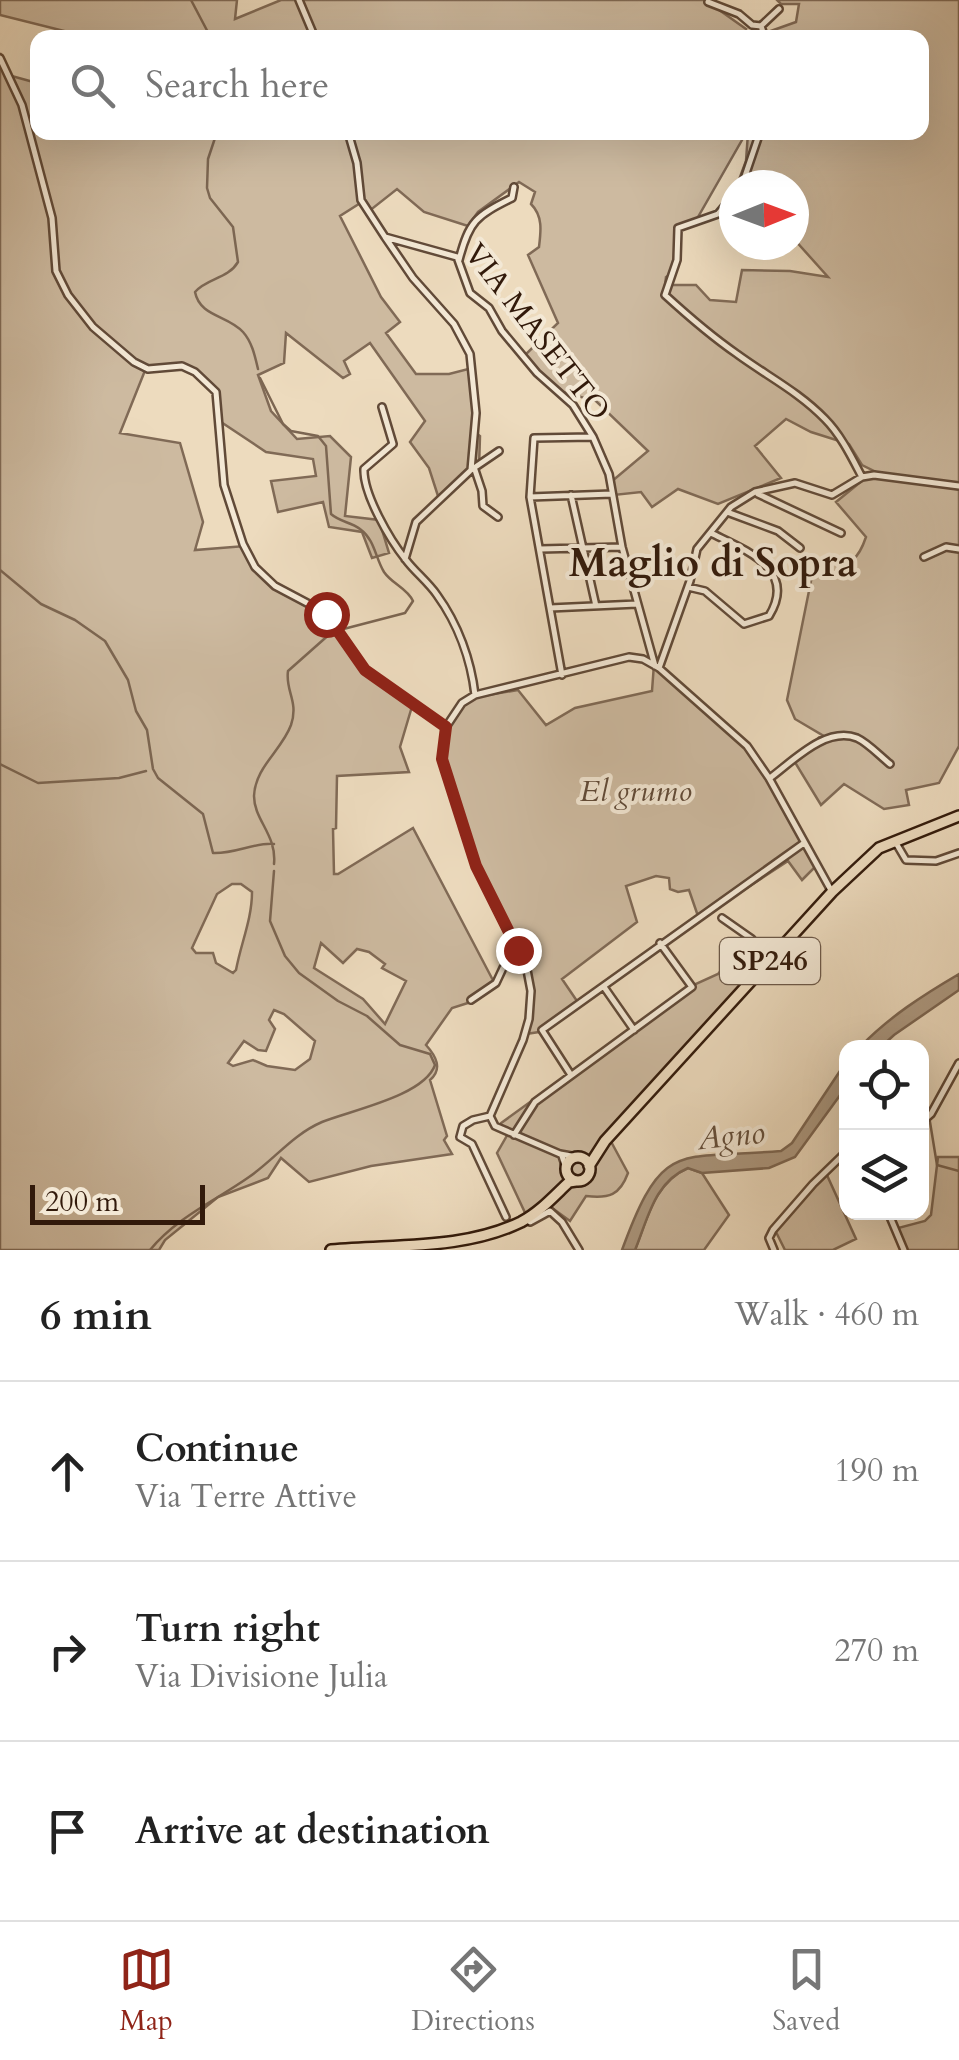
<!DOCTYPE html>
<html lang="en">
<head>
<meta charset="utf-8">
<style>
  :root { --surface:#fff; --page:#f2f2f2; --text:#222; --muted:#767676; --line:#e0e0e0; --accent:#8f2418 }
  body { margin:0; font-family:Cardo,serif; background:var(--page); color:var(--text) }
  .controls { position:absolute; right:30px; bottom:30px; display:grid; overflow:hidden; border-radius:20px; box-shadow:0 10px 40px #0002 }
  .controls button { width:90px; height:90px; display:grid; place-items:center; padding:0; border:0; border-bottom:2px solid var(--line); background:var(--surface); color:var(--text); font:50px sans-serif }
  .compass { position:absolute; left:719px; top:170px; width:90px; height:90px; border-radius:50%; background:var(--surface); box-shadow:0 10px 40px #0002; rotate:89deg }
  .scale { position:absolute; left:30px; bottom:25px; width:175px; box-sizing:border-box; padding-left:10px; border:5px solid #321a0b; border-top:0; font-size:28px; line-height:35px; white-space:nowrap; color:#321a0b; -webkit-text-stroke:8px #f3e8d5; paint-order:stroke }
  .stop { position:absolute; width:30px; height:30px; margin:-22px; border:8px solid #8f2418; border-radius:50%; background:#fff }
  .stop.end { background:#8f2418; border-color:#fff; box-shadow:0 2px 10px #0008 }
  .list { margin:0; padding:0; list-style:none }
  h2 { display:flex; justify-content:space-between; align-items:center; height:130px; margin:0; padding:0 40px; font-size:42px }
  h2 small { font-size:32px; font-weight:400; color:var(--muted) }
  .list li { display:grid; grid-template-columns:65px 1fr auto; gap:30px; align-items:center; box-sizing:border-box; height:180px; padding:0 40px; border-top:2px solid var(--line) }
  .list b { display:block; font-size:38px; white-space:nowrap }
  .list p { margin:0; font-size:32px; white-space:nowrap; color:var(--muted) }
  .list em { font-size:32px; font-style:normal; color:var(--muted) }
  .icon { flex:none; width:55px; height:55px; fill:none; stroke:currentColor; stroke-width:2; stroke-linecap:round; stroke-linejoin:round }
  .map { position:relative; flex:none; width:959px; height:1250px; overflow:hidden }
  .search { position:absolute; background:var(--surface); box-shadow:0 10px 40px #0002; left:30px; right:30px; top:30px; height:110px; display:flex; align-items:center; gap:25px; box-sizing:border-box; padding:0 35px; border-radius:20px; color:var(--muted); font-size:38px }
  .sheet { height:670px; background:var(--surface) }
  nav { display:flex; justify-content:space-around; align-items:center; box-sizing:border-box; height:140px; border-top:2px solid var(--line); background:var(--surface); font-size:28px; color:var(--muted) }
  nav a { display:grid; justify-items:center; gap:5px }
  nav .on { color:var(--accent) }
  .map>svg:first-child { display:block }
  .green { fill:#cdbaa0; stroke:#806a56; stroke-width:2.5; fill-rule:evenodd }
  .water { fill:#ad9981; stroke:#7c6652; stroke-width:2.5 }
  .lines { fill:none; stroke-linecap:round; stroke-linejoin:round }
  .stream { stroke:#7c6652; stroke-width:2.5 }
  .minor-casing { stroke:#614a38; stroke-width:10 }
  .primary-casing { stroke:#321a0b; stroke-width:14 }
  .minor { stroke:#f3e8d5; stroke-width:5 }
  .primary { stroke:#eddbbe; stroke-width:9 }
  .route { stroke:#8f2418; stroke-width:12 }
  .labels { text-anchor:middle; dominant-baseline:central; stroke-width:8; stroke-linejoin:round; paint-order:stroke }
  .shield { fill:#f3e8d5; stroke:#6c5848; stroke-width:2.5 }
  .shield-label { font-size:28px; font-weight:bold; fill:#321a0b }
  .street-label { font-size:30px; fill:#321a0b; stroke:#f3e8d5 }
  .park-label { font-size:30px; font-style:italic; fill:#604a38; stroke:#f3e8d5 }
  .water-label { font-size:32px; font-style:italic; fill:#634d3a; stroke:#f3e8d5 }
  .district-label { font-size:40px; font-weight:bold; fill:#321a0b; stroke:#f3e8d5 }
</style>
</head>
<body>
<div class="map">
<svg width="959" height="1250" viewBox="0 0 959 1250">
  <rect width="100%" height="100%" fill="#eddbbe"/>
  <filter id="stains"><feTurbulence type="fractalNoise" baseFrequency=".002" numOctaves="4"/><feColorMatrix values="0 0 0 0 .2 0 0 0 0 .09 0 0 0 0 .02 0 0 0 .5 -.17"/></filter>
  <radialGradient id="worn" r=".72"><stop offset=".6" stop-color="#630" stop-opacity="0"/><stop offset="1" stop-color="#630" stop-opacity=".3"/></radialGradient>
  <!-- green -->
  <path class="green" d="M 0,0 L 237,0 L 235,19 L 281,0 L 705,0 L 746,29 L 738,38 L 92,38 L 0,15 Z
    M 777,0 L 959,0 L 959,746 L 939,783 L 906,790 L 909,805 L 884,809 L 844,784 L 821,805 L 793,759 L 822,735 L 795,719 L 787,700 L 814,566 C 840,553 852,578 866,537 L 836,502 L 874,471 L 862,465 L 849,444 L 811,432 L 786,419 L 755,446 L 781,478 L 718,504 L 678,489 L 652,507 L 641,492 L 614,495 L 611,482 L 648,451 L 596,401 L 555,390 L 523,357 L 558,323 L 528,255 L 539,247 C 541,231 543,216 531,204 L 535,192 L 519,182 L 478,212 L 468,226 L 424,212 L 397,189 L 368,212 L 362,202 L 340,216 L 381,297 L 400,322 L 386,333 L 416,374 L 449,374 L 472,368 L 476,433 L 480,436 L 479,468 L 438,496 L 429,468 L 410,442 L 425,421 L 370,343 L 344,361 L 350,374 L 343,378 L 286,333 L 284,363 L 258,375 L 271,411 L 297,439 L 330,436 L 351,457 L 345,516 L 379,520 L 389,553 L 372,558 L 362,532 L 329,527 L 323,502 L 278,512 L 271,481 L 316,476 L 313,459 L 266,452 L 221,422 L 214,391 L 187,366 L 146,368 L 120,433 L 180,443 L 203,522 L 195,550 L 245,546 L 252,561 L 268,579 L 332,619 L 370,672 L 413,703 L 400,747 L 409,772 L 337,776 L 336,828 L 333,829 L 334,874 L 338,874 L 413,828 L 496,986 L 474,1001 L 452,1008 L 426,1045 C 436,1056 443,1069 430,1080 L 447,1136 L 444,1140 L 452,1154 L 371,1166 L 309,1182 L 281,1158 L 268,1178 L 218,1197 L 165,1240 L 159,1250 L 0,1250 L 0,53 L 8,75 L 37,83 L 38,132 L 746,133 L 694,224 L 682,224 L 677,229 C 679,247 684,268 666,277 L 665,285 L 696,285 L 710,300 L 736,302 L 742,270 L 790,271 L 828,277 L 794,239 L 794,185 L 737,185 L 746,161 L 748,133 L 922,132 L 922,38 L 767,37 L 765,33 L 796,22 L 799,4 L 781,4 ZM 232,884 L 241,884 L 252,892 C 252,919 241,943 236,970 L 233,973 L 216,963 L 213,953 L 196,953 L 192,948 L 217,894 ZM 321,943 L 343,963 L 357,949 L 369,952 L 385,964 L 382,968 L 406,981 L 385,1024 L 363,999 L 314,968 ZM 274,1010 L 284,1014 L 315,1041 L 310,1059 L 295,1070 L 267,1066 L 253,1060 L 233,1066 L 228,1063 L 244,1041 L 258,1050 L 266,1051 L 275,1029 L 269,1020 Z
    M 654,664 L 744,742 L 818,864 L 802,880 L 788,861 L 699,919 L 689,890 L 678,892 L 670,889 L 669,878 L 656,876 L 626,886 L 637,922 L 562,979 L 577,1001 L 539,1032 L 526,1034 L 532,986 L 473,858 L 442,753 L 448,726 L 470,698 L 518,690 L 546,725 L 575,708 L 652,691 Z
    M 750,935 L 775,956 L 663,1080 L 629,1123 L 608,1136 L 628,1173 C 620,1195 609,1199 586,1196 L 570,1221 L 548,1205 L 528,1219 L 497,1153 L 509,1132 L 497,1126 L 689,987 L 718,974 Z
    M 938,1157 L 959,1157 L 959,1250 L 906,1250 L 898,1228 L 925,1221 L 931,1215 Z
    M 688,1168 L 702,1173 L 729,1215 L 704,1250 L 635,1250 C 647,1219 655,1182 688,1168 Z
    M 826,1173 L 856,1239 L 833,1250 L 785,1250 L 774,1228 Z"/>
  <!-- water -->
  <path class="water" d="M 959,974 L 959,990 L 894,1035 L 881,1047 L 860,1047 C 889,1017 923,995 959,974 Z
    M 846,1062 L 846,1087 L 795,1157 L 769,1168 L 702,1173 L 688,1168 C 654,1182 648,1219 635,1250 L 622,1250 C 663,1138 677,1160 781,1151 L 792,1143 Z"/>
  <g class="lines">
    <!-- stream -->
    <path class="stream" d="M 191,0 L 211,38
      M 217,132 L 208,159 L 207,188 L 210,198 L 233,227 L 238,262 C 228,279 207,278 195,292 C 200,317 228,315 243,332 C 252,342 255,356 258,369
      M 260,378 L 283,424 L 291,431 L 318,436 L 326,446 L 331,514 C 340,522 351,522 360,529 C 375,540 375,557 384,572 C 392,584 407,588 413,601 L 405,613 L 332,632 L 288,671 C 285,691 299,701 291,725 C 282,750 255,767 254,796 C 254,820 277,835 274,864
      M 0,570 L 41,604 L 75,620 L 105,641 L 128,680 L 136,711 L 147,730 L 153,769 L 158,778 L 203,814 L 213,853 C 235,854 255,842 274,844
      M 0,764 L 38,783 L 119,778 L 146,771
      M 922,1115 L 930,1122 L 937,1165 L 959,1171
      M 150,1250 C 177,1217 215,1201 249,1177 C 275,1159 292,1135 322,1122 C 352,1110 424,1096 435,1065 L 430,1054 L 400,1045 L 367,1016 L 338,1001 L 299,973 L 285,956 L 270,921 L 274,871"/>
    <!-- minor casing -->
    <g class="minor-casing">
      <path id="minor" d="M 299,0 L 315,38
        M 708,2 L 739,14 L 752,25 L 761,26
        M 761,26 L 779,9
        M 761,26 L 765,38
        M 0,58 L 22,105 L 52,218 L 56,271 L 68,295 L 93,327 L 134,362 L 148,369 L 182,366 L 195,372 L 216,392 L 224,485 L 243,544 L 255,567 L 275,586 L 326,613 L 365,670 L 446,727
        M 348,132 L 357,163 L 361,200 L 385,237 L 457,257 L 470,293 L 489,308 L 502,331 L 537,373 L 573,405 L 593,437 L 609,474 L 622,547 L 655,666
        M 742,185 L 760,132
        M 734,195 L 718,214 L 678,228 L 677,260 L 665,295 C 688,316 711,336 737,354 C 767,376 799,392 825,419 C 841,435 852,458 862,477
        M 385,237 L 413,278 L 454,324 L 470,354 L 476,413 L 471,470
        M 459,260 C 469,221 476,216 512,198 L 514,187
        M 382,407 L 393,444 L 364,469 C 363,494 390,540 406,560 C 415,572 428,582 437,595 C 458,624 471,660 475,695
        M 475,470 L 482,491 L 483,506 L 498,517
        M 758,494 L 841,533
        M 571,495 L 596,606
        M 530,497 L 612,494
        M 727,512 L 778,531 L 800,548
        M 540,549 L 622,547
        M 924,557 L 946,547 L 959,549
        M 405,559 L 416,522 L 471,470 L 499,451
        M 688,587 L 705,591 L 744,624 L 769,616 C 798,569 745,550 711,533
        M 550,608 L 637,604
        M 659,668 L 690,581 L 697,549 L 731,507 L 755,492 L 795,483 L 832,495 L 862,477 L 874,475 L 959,486
        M 562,675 L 530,497 L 534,438 L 592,437
        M 770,778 C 793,761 826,726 857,738 C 868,743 880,756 890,764
        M 896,843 L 906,860 L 936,861 L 959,853
        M 722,918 L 752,939
        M 604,987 L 634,1030
        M 471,1000 L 496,983 L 503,968 L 520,955
        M 571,1075 L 542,1030 L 804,843
        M 490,1116 L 473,1120 L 463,1126 L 460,1137 L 472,1144 L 506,1217
        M 922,1122 L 931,1114 L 959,1063
        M 514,1135 L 535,1102 L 692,987 L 660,943
        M 562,1156 L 566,1168
        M 577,1157 L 560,1154 L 495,1126 L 490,1116 L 523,1040 L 529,1019 L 531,991 L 527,970 L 476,866 L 442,759 L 446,727 L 462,703 L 475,695 L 629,657 L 643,659 L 659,668 L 747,746 L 769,778 L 832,892
        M 888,1212 L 904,1250
        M 528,1218 L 530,1222 L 550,1211 L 562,1222 L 579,1250
        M 774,1250 L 769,1238 L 773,1230 L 813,1184 L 846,1152"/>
    </g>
    <!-- primary casing -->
    <g class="primary-casing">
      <path id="primary" d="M566 1169a12 12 0 1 1 24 0a12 12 0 1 1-24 0Z
        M 589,1166 L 605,1141 L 832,892 L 879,848 L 959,816
        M 331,1250 C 395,1244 463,1250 521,1222 C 540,1212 554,1196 569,1182 L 576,1181"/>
    </g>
    <!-- minor -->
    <use href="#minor" class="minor"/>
    <!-- primary -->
    <use href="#primary" class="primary"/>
  </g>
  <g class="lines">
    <!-- route -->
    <path class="route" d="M 326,614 L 365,670 L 446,727 L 442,759 L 476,866 L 518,950"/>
  </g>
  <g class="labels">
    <!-- shield labels -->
    <rect class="shield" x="720" y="938" width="100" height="46" rx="8"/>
    <g class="shield-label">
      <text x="770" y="961">SP246</text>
    </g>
    <!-- street labels -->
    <g class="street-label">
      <text transform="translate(537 332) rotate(52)">VIA MASETTO</text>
    </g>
    <!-- park labels -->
    <g class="park-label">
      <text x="636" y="791">El grumo</text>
    </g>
    <!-- water labels -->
    <g class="water-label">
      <text transform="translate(731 1136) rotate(-6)">Agno</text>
    </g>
    <!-- district labels -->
    <g class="district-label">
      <text x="713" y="563">Maglio di Sopra</text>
    </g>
  </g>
  <rect width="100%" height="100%" filter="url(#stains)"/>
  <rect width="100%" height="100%" fill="url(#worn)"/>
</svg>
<div class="controls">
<button><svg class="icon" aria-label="locate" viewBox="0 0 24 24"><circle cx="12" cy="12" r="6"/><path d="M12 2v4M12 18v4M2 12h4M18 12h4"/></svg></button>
<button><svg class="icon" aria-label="layers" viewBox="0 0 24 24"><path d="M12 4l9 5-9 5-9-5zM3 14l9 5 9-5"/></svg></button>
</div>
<svg class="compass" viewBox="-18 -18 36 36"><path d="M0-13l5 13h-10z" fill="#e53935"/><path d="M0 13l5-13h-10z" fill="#767676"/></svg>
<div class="scale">200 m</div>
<div class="stop" style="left:326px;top:614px"></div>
<div class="stop end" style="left:518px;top:950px"></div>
<div class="search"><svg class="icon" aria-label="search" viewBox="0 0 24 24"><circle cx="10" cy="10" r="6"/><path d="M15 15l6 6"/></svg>Search here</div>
</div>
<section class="sheet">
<h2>6 min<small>Walk · 460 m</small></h2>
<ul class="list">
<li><svg class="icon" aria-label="ahead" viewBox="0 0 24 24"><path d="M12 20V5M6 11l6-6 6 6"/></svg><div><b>Continue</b><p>Via Terre Attive</p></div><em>190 m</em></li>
<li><svg class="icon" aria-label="right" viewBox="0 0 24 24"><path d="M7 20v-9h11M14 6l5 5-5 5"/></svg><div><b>Turn right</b><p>Via Divisione Julia</p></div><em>270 m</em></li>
<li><svg class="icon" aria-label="arrive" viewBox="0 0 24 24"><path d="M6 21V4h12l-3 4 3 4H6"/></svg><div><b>Arrive at destination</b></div></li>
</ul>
</section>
<nav>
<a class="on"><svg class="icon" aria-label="map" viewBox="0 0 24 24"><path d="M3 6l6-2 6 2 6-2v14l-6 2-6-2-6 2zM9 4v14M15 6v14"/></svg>Map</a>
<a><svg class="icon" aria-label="directions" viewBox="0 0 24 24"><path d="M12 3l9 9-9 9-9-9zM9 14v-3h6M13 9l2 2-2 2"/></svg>Directions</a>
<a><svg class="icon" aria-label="saved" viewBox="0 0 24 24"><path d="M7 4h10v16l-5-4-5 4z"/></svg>Saved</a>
</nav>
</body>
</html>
